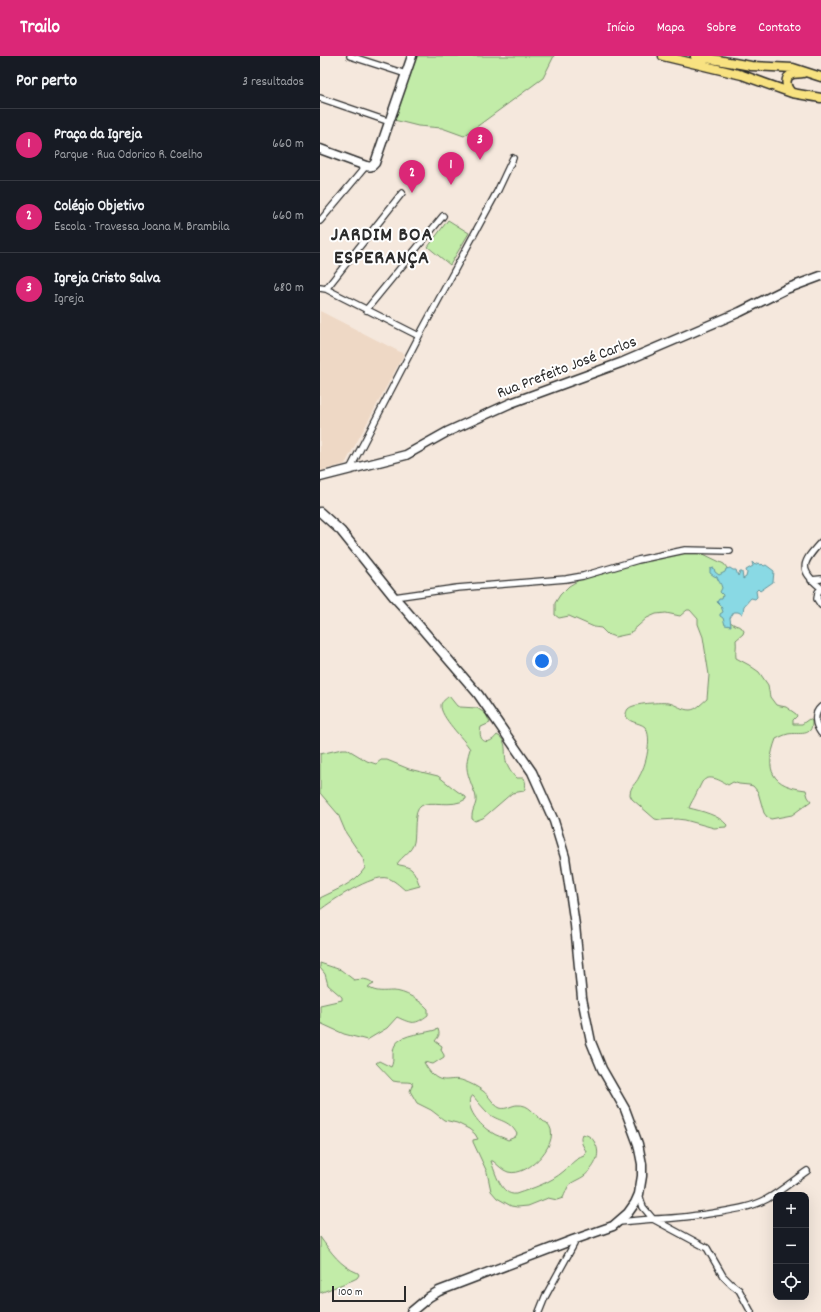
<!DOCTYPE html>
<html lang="pt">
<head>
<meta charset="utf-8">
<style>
  :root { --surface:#171b24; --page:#20242c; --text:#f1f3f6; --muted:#9ea1a6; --line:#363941; --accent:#db2777 }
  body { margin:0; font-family:Dekko,sans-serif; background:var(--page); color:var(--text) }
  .controls { position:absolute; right:12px; bottom:12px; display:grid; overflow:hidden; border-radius:8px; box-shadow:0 4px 16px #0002 }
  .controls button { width:36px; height:36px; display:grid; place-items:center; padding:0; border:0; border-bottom:1px solid var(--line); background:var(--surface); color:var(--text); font:20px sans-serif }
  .scale { position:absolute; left:12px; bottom:10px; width:74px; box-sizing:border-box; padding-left:4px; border:2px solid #2b2b2b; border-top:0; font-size:11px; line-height:14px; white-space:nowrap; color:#2b2b2b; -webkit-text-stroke:3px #fff; paint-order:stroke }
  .you { position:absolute; left:222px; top:605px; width:14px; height:14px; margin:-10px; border:3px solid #fff; border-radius:50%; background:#1a73e8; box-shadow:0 0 0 6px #1a73e833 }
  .badge { display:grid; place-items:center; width:26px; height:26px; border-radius:50%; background:var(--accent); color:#fff; font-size:13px; font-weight:700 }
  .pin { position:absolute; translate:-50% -33px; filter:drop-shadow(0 1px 2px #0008) }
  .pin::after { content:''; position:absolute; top:21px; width:14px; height:12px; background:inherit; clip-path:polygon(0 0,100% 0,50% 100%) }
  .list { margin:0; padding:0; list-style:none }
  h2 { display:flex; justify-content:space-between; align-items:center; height:52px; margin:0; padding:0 16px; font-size:17px }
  h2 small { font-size:13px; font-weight:400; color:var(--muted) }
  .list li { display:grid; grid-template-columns:26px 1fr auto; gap:12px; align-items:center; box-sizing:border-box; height:72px; padding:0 16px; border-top:1px solid var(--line) }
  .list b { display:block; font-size:15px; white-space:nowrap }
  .list p { margin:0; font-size:13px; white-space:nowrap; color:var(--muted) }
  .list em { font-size:13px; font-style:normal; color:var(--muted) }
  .icon { flex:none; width:22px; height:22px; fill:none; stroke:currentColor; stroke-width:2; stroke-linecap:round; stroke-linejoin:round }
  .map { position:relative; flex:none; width:501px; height:1256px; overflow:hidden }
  header { display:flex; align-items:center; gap:24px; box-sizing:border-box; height:56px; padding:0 20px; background:var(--accent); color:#fff }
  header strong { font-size:19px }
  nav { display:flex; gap:22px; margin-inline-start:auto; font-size:14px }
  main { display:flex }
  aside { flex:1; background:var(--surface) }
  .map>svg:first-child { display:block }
  .built { fill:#eed8c5 }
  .green { fill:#c2eca8; stroke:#768c6a; fill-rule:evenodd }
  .water { fill:#89d9e4; stroke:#63939a }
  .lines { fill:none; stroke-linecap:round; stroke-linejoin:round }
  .street-casing { stroke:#2b2b2b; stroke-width:8 }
  .secondary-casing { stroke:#2b2b2b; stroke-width:11 }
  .primary-casing { stroke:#2b2b2b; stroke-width:11 }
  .street { stroke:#fff; stroke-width:5.5 }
  .secondary { stroke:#fff; stroke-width:8 }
  .primary { stroke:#f8e281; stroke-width:8 }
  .labels { text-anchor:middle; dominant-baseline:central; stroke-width:4; stroke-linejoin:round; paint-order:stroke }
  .street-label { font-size:16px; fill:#2b2b2b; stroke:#fff }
  .district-label { font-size:20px; font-weight:bold; letter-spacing:1px; fill:#2b2b2b; stroke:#fff }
</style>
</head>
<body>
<header>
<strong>Trailo</strong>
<nav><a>Início</a><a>Mapa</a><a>Sobre</a><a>Contato</a></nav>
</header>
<main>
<aside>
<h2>Por perto<small>3 resultados</small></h2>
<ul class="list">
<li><span class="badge">1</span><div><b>Praça da Igreja</b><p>Parque · Rua Odorico R. Coelho</p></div><em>660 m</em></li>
<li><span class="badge">2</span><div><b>Colégio Objetivo</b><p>Escola · Travessa Joana M. Brambila</p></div><em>660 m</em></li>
<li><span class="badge">3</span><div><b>Igreja Cristo Salva</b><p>Igreja</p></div><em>680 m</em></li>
</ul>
</aside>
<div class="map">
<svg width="501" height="1256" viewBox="0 0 501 1256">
  <rect width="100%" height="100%" fill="#f5e8dd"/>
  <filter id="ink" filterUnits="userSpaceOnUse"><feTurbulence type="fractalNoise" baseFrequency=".025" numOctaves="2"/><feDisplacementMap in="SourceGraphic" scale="8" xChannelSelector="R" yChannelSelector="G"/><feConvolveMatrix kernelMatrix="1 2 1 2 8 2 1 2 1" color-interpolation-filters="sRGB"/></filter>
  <g filter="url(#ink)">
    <!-- built -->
    <path class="built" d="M 0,255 L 84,298 L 25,408 L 0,415 Z"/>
    <!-- green -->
    <path class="green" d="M 97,0 L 234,0 L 223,22 L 144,80 L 122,72 L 98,70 L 74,64 Z
      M 128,164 L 149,177 L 130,209 L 108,191 Z
      M 375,494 L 404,508 L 407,512 L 407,564 L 415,569 L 421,571 L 424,575 L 423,578 L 416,584 C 417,591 415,596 416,602 L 429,609 L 439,616 L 448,629 L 450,641 L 456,649 L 466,651 L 476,658 L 477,660 L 473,664 L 473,668 L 482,668 L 489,663 L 492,665 C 493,682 479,676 468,678 C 464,679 460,681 456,683 C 444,715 452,730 486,734 L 488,741 L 491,745 L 472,759 L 451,763 L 447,761 L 444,757 L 438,736 L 433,730 L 429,729 L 419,728 L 413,726 L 408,729 C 401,725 389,717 382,726 C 380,730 378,734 376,738 C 374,743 371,746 369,752 C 381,755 399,759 407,769 L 406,771 L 394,772 L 365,764 L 357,763 L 340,764 L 335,763 L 312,743 L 310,739 C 310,730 316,728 319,721 C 324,712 327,702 328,692 C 329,686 329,676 325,671 C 320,666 306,667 306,658 C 306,657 307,654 308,653 C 313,647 342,646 349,647 C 357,649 362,654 370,654 C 376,654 382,647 387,643 L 389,619 L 383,581 L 378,568 L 378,563 L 370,554 L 367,554 L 360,560 L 346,557 L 336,558 L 327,562 L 309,578 L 295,581 L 287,578 L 281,572 L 274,571 L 249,560 L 239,562 L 235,559 L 235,547 L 240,539 L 249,530 L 259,524 L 285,517 L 306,508 Z
      M 129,640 L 137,650 L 140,651 L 157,652 L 166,658 L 170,667 L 161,671 C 157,687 169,690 177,679 C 188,685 184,695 186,705 C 187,711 192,718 196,722 L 204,722 C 206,727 206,730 204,735 L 192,737 L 163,762 L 155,765 L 152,763 C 151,754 157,749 156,742 C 156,738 153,734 152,730 C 146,714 145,709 150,693 C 144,683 120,661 121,649 C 121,646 126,643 129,640 Z
      M 22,693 L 27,693 L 47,705 L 56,708 L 61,704 L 67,704 L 89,713 L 118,720 L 137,735 L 146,741 L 146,743 C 132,753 110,743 101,750 C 93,755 96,777 94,786 C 92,796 82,800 77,808 C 81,810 83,809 87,811 C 95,813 97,824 100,830 L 85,834 C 80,830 73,823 67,822 C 53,818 11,845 0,854 L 0,842 C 16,834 35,827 45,812 L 43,802 L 26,777 L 18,758 L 0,737 L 0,698 Z
      M 0,907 L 21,914 L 34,924 C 42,923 48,922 54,928 L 48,931 C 56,937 64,935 73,935 C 85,935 101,945 108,953 L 108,959 C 95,969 92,968 77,961 L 67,972 L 47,984 L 24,978 L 0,967 L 0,949 L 22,944 L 22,941 L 8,929 L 5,918 L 0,912 Z
      M 118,973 C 120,979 119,980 115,985 L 122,990 L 121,994 L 124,999 L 124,1001 L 113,1008 L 104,1006 C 106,1011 109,1015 113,1019 C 124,1029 132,1020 144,1025 C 150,1027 158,1031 163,1035 C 169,1039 173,1049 180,1052 C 186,1054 192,1049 197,1049 C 210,1048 213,1058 222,1064 C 223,1066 226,1066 227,1067 C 244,1083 209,1122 188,1116 C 182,1114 178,1109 173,1105 L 171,1105 C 175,1116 181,1140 196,1138 C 213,1132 230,1127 244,1115 C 252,1108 253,1104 264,1100 L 266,1095 C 263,1090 259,1084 262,1078 C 268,1079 272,1081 275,1087 C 282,1099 274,1112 264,1120 C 260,1123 254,1125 250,1128 C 247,1131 245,1138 243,1142 L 237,1144 L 228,1142 L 208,1150 L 197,1151 L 191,1150 L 177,1142 L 171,1135 L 167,1116 L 153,1086 L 153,1084 L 158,1083 L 155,1078 L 149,1073 L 137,1067 L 124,1064 L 111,1054 L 97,1047 L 90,1035 L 93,1027 C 86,1025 80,1027 73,1025 L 56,1007 L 59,1005 L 71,1011 C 75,1004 71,996 75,989 C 82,977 106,978 118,973 ZM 151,1040 L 153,1040 C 158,1046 163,1052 168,1057 C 178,1066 189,1063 197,1078 L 195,1081 L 188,1084 C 183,1081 176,1080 171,1076 C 161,1071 144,1051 151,1040 Z
      M 0,1181 C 11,1196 20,1210 38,1217 L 39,1219 L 37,1222 L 33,1224 L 0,1237 Z"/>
    <!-- water -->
    <path class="water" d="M 432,506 L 435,509 L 438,507 L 441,509 L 442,508 L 444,510 L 446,509 L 454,515 L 453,526 L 440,535 L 438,533 L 436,535 L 437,541 L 435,543 L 431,542 C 429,544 426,548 424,550 C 423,553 424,555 422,558 L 418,556 L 414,556 L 410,562 L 411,570 L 405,569 L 403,562 L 400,560 L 400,558 L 403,556 L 401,550 L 397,546 L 399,543 L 402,543 L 403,539 L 400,536 L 402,532 C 401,527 398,525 397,521 L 394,520 L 390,517 L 390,513 L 394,512 L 395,516 L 399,519 L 405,516 L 406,513 L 410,512 L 413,514 L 416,514 L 418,520 L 420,516 L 422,516 L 423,523 L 426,521 L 427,517 L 426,514 L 433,510 Z"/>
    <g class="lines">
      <!-- street casing -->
      <g class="street-casing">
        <path id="street" d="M 30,0 L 86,18
          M 0,42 L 70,66
          M 0,165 L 46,110
          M 0,232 L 6,233 L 99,280
          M 6,233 L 82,137
          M 46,254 L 123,160
          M 30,413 L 99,280 L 178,134 L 193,102
          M 501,486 C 482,507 478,513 501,532
          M 491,524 L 501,523
          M 501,533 L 498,536 L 497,543 L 501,549
          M 74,541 L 137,532 L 246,523 L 263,520 L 318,504 L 365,494 L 410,495
          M 501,651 C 493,658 495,669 501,677
          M 319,1138 L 323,1151 L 333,1163 C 353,1163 374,1160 394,1157 C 412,1154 430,1152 447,1143 C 461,1135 474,1124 487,1115
          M 299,1166 L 333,1163 L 387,1192 L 403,1220 L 411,1228 L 419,1234 L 431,1256
          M 219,1256 L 225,1241 L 254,1188 L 253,1184"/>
      </g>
      <!-- secondary casing -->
      <g class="secondary-casing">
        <path id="secondary" d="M 0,93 L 46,110 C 50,111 52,111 55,107 L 92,0
          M 0,421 L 86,399 L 127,376 L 191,347 L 303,306 L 420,256 L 466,233 L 501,220
          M 0,456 L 21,475 L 74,541 L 84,552 L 158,638 L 212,716 L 234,765 L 245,801 L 255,869 L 262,942 L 271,986 L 282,1013 L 305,1053 L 318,1088 L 322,1108 L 322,1120 L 319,1138 L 315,1147 L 308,1157 L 293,1170 L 253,1184 L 119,1235 L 109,1241 L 91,1256"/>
      </g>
      <!-- primary casing -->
      <g class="primary-casing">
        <path id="primary" d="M 343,0 L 422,19 L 472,37 L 501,42
          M 375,0 L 431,10 L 473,12 L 501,21
          M 472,37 C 466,32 463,21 473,18 C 476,17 480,18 483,17"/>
      </g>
      <!-- street -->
      <use href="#street" class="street"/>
      <!-- secondary -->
      <use href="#secondary" class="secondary"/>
      <!-- primary -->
      <use href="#primary" class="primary"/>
    </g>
  </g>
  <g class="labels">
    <!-- street labels -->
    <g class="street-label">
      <text transform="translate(247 312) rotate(-21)">Rua Prefeito José Carlos</text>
    </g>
    <!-- district labels -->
    <g class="district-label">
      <text x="62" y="180">JARDIM BOA<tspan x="62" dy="23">ESPERANÇA</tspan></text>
    </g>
  </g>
</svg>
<div class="controls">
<button>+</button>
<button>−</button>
<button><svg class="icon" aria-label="locate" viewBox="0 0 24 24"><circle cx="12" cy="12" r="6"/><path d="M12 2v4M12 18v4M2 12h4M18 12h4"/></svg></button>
</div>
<div class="scale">100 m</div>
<div class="you"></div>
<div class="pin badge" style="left:131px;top:129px">1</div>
<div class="pin badge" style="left:92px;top:137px">2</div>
<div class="pin badge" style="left:160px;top:104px">3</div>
</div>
</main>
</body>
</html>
